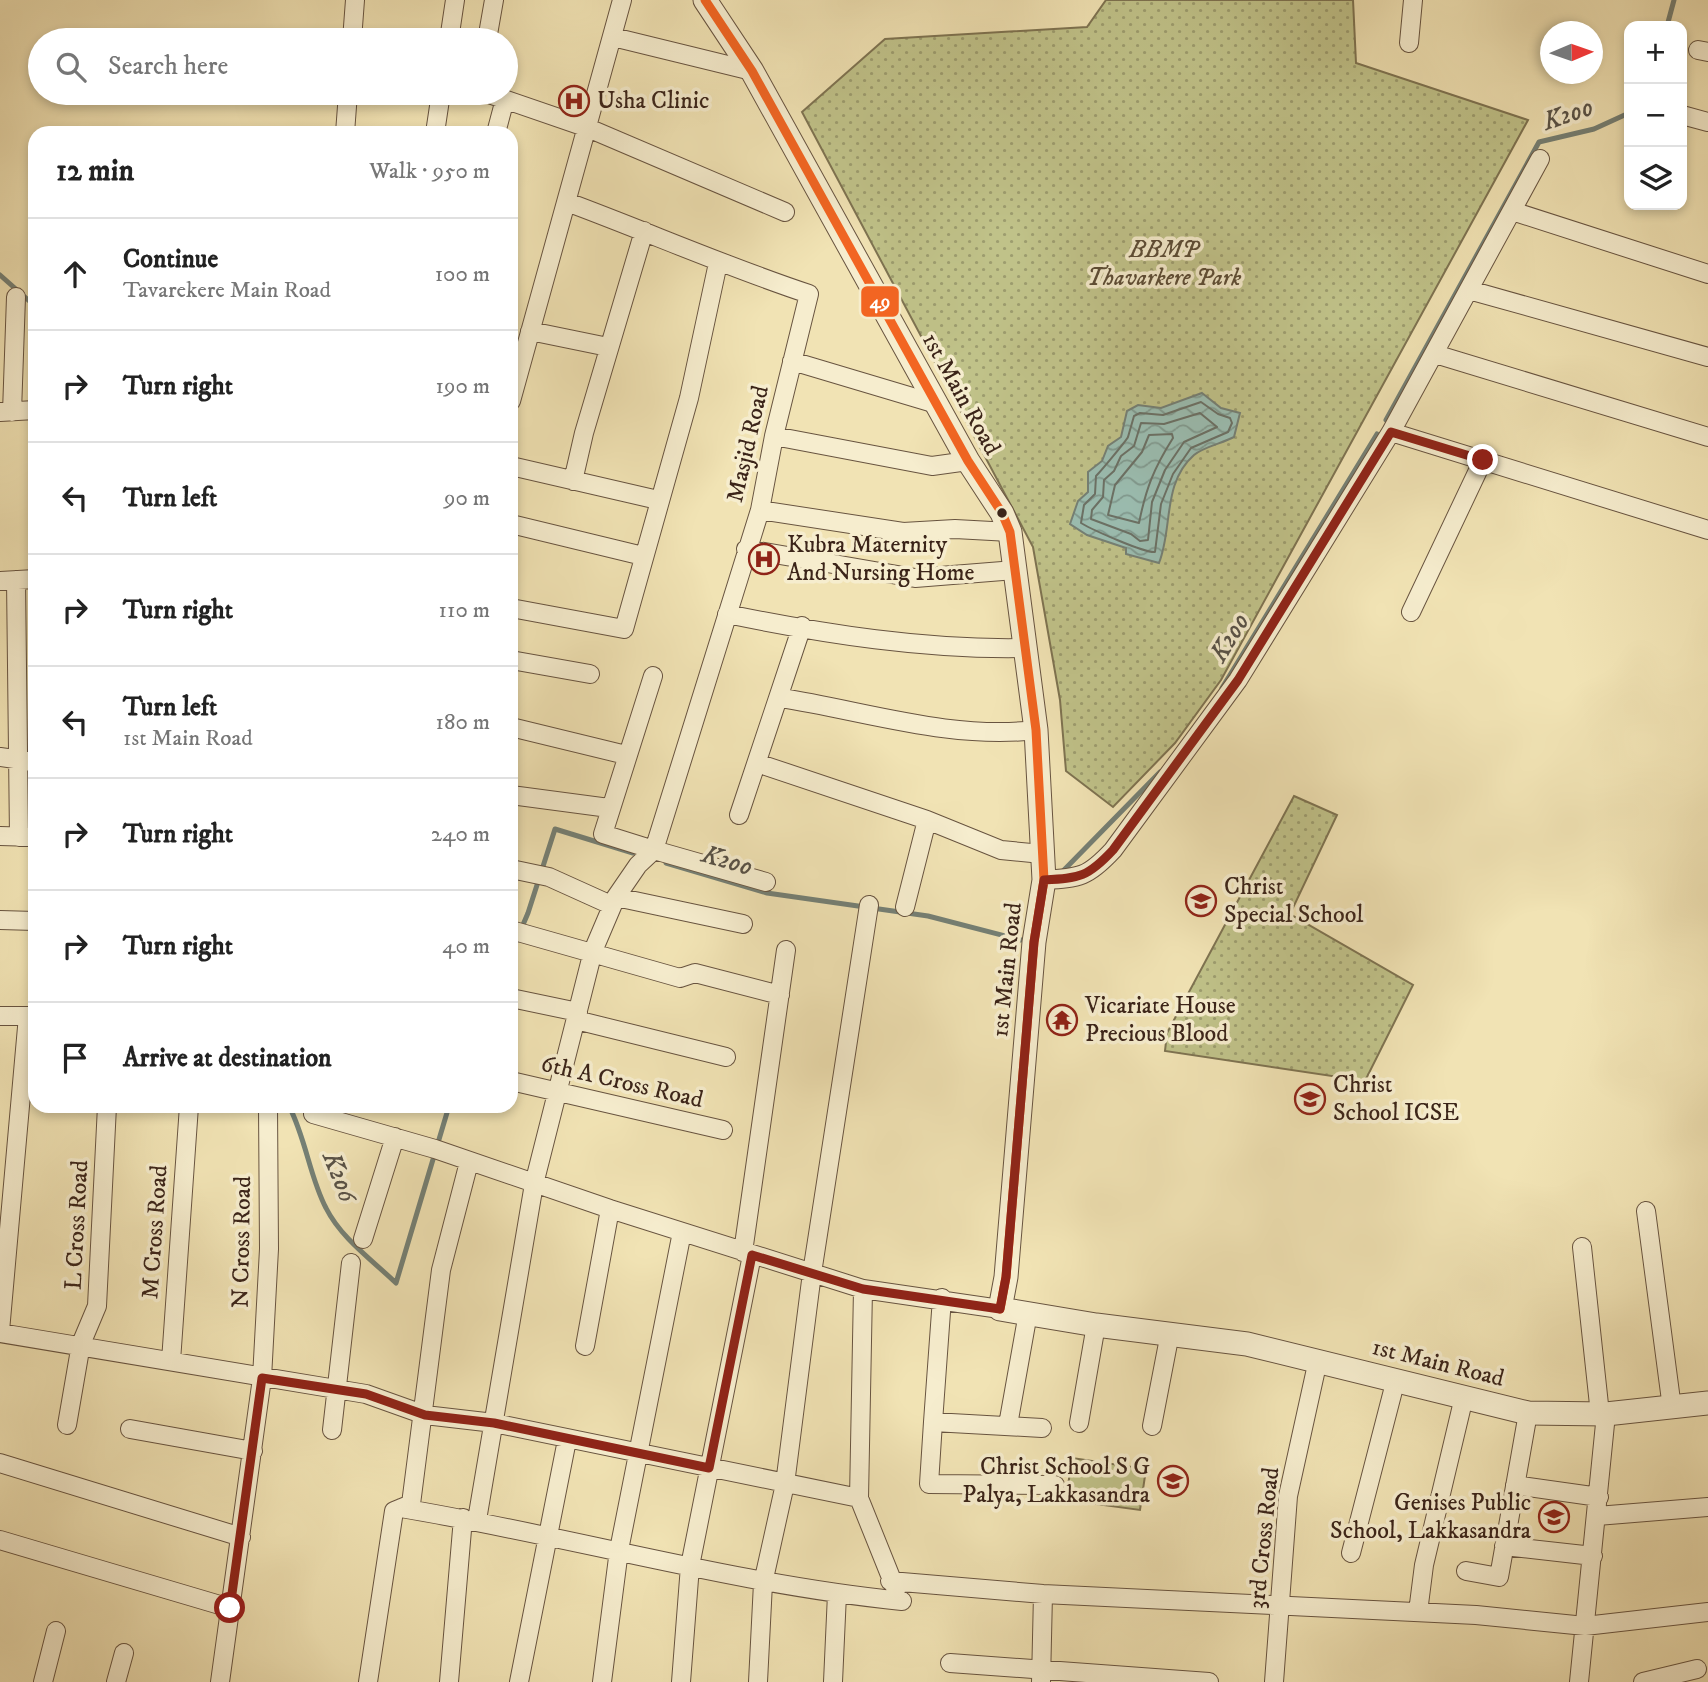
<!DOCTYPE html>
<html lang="en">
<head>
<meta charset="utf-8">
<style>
  :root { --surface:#fff; --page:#f6f6f6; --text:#222; --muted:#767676; --line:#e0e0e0 }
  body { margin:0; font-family:"IM FELL DW Pica",serif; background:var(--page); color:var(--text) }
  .controls { position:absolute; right:21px; top:21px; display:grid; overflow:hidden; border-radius:14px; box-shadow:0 4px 10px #0003 }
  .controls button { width:63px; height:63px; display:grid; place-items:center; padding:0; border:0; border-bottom:2px solid var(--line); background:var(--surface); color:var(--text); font:35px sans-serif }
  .compass { position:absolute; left:1540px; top:21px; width:63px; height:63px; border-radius:50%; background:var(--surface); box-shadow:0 4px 10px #0003; rotate:88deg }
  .stop { position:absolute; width:21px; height:21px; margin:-16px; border:5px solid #8f2418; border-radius:50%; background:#fff }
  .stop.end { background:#8f2418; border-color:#fff; box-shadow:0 2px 7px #0008 }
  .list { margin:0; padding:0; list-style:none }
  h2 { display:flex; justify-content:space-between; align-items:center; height:91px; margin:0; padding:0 28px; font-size:30px }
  h2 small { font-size:23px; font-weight:400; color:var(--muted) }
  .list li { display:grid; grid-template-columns:46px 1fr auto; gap:21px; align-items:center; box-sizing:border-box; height:112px; padding:0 28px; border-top:2px solid var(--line) }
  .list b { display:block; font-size:26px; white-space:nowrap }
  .list p { margin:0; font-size:23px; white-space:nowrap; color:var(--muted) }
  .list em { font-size:23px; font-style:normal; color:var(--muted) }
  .icon { flex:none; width:38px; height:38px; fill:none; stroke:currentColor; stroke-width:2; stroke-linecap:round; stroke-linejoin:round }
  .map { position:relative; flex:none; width:1708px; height:1682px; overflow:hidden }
  .search { position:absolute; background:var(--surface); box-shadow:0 4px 10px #0003; left:28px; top:28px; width:490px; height:77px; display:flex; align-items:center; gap:18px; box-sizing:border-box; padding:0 24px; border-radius:38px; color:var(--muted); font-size:26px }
  .panel { position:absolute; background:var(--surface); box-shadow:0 4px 10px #0003; left:28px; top:126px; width:490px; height:987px; border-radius:21px }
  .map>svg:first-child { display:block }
  .grass { fill:#c0c289; stroke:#7e7351; stroke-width:2 }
  .park { fill:url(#park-dots); stroke:#7e7351; stroke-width:2 }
  .water { fill:url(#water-waves); stroke:#758075; stroke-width:2 }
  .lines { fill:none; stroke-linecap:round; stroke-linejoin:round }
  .shore { stroke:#6b7166; stroke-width:2 }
  .stream { stroke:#758075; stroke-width:5 }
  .minor-casing { stroke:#685440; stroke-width:20 }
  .tertiary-casing { stroke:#685440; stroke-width:25 }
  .minor { stroke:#f6edce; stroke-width:18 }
  .tertiary { stroke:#f6edce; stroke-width:23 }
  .bus-1-casing { stroke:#f6edce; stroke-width:14 }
  .bus-1 { stroke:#f26522; stroke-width:9 }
  .route { stroke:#8f2418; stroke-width:9 }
  .bus-dot { fill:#3b2419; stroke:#f6edce; stroke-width:2.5 }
  .labels { text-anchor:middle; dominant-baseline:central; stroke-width:7; stroke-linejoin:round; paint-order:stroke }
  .poi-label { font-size:24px; fill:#3b2419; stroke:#f6edce; text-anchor:start }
  .park-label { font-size:24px; font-style:italic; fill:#5c4c35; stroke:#f6edce }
  .street-label { font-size:24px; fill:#3b2419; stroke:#f6edce }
  .water-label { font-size:26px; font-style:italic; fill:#585247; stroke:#f6edce }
  .line-badge { stroke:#f6edce; stroke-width:2.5 }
  .badge-label { font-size:19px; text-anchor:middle; font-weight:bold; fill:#fff }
</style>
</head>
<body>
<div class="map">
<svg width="1708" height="1682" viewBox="0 0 1708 1682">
  <defs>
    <pattern id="park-dots" width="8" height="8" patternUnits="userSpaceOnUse" patternTransform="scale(1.75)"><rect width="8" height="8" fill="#c0c289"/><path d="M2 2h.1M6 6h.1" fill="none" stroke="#9d9d6f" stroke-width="1.8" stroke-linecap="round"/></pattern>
    <pattern id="water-waves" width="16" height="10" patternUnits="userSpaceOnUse" patternTransform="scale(1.75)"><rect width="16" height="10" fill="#9bbeb2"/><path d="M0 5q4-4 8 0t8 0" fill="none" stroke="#809a90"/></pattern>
  </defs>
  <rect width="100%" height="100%" fill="#f1e3b4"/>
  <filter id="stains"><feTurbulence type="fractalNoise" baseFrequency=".00286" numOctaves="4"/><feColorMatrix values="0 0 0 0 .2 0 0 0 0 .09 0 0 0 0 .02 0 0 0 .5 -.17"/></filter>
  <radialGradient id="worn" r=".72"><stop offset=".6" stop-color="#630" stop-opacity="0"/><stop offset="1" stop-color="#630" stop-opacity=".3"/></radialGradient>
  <!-- grass -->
  <path class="grass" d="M 1072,1458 L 1146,1469 L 1140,1510 L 1066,1500 Z"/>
  <!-- park -->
  <path class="park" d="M 1106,0 L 1353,0 L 1356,63 L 1528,120 L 1221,680 L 1175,743 L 1113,807 L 1066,771 L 1060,700 L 1033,547 L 802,112 L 885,39 L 1087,27 Z
    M 1294,796 L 1337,815 L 1290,914 L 1413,985 L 1365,1081 L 1165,1051 L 1167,1033 Z"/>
  <!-- water -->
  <path class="water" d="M 1202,393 L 1221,408 L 1240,413 L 1234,437 C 1223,443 1203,447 1194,455 C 1162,483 1173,528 1159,563 L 1126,554 L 1126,548 L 1087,535 L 1070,524 L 1078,501 L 1088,492 L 1088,472 L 1102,461 L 1108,446 L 1121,437 L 1127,411 L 1138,405 L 1161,408 Z"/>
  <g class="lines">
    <!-- shore -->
    <path class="shore" d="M 1201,402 L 1218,414 L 1230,418 L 1232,423 L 1228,432 L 1191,448 L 1173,474 L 1161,504 L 1155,552 C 1144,553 1093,530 1081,523 L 1084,505 L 1095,494 L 1096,476 C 1101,471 1126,441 1128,437 C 1130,430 1132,423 1134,416 L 1140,413 L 1163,415 Z
      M 1200,413 L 1217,427 L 1184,442 L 1165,470 L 1152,502 L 1148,540 L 1140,541 L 1131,534 L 1091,519 L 1092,510 L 1103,497 L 1104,480 L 1114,471 L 1121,456 L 1134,446 L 1141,423 L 1164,424 Z
      M 1172,434 L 1173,438 C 1154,468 1146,488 1139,523 L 1108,515 L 1115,485 L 1142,452 L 1149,435 Z"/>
    <!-- stream -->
    <path class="stream" d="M 1667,26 L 1674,0
      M 0,275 L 35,306
      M 1386,420 L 1539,142 L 1594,129 L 1629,113
      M 1222,688 L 1377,434
      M 666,863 L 767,893 L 928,916 L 1021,940
      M 1062,872 L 1160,772
      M 511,953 L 528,913 L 555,829 L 633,853
      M 289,1106 C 306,1139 310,1178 326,1208 C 341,1238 372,1260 396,1283 L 449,1106"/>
    <!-- minor casing -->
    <g class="minor-casing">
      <path id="minor" d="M 613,37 L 752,71
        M 352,40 L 355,0
        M 449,40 L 455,0
        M 487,40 L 494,0
        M 1409,43 L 1413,0
        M 1698,50 L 1708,52
        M 486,93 L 588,128 L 785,212
        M 1682,115 L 1708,122
        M 345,133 L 348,93
        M 435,133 L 441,93
        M 496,133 L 505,99
        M 567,202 C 648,232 727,267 809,294 L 774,436 L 760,510 L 654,850 L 603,834 L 653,676
        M 1512,211 L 1708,274
        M 1469,290 L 1708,357
        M 530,331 L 608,347
        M 1435,354 L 1708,437
        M 792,361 L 936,404
        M 511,401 L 622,0
        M 0,412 L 35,410
        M 12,412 L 16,297
        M 1391,432 L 1708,530
        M 774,436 L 932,466 L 968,461
        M 511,466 L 658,500
        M 573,481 L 584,433 L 644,231
        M 760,510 L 903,532 L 955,529 L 1010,532
        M 511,524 L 643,556
        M 746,549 L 915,578 L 1015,570
        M 16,580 L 19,837
        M 0,581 L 35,579
        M 511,608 L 624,629 L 689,398 L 718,263
        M 1411,612 L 1483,460
        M 727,614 C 824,634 926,650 1025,648
        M 511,660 L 590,674
        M 781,698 C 865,711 950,740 1036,730
        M 511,727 L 626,755
        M 0,757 L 35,762
        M 757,763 L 927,820 L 1001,850 L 1042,854
        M 511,795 L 609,808
        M 739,815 L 802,626
        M 0,836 L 35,837
        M 511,869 L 549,877 L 611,905
        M 1044,880 C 1080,878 1088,877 1113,850 L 1238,680 L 1391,432 L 1540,159
        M 616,897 L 743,924
        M 905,907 L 927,820
        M 0,920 L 35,921
        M 511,930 L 680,978 L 695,973 L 780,995
        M 511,998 L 578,1012
        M 0,1016 L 35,1016
        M 576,1020 L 726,1057
        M 511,1081 L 723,1130
        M 313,1114 L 435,1149 L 610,1209 L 863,1289 L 1000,1309
        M 1646,1211 L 1672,1408
        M 363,1239 L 395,1137
        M 1582,1247 L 1600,1414
        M 743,1252 L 786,950
        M 863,1289 L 859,1498 L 896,1590
        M 942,1298 L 933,1422 L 1042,1428
        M 0,1331 L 28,1016
        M 0,1333 L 366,1394 L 425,1415 L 494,1423 L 859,1498
        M 585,1346 L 610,1209
        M 171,1361 L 189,1106
        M 933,1422 L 929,1484 L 1055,1485
        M 1079,1423 L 1096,1325
        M 67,1425 L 81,1344 L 97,1306 L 107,1106
        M 1008,1425 L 1028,1313
        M 1152,1426 L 1170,1333
        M 130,1429 L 253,1451
        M 332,1430 L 351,1263
        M 0,1463 L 241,1537
        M 1515,1485 L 1599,1497
        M 401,1508 C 569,1536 733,1584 902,1601
        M 1597,1516 L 1708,1507
        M 477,1520 L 534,1184 L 593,951 L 616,897 L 638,865 L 654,850 L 766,882
        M 0,1540 L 230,1608
        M 1504,1546 L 1593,1556
        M 1351,1553 L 1396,1379
        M 1466,1571 L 1499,1577 L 1528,1413
        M 890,1581 L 1043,1594 L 1476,1615 L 1585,1626 L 1708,1612
        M 1418,1612 L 1424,1565 L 1464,1397
        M 950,1663 L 1209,1682
        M 43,1682 L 56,1631
        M 116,1682 L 124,1653
        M 220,1682 L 262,1378 L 269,1249 L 268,1106
        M 368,1682 L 394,1511 L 411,1504 L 441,1270 L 469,1162
        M 449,1682 L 463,1518
        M 519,1682 L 567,1440
        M 602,1682 L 619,1550 L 682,1232
        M 681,1682 L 690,1566 L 752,1255
        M 758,1682 L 763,1583 L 785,1484 L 812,1273 L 869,905
        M 833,1682 L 837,1594
        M 1041,1682 L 1043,1594
        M 1274,1682 L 1288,1496 L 1318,1360
        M 1579,1682 L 1606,1414
        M 1643,1682 L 1697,1669"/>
    </g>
    <!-- tertiary casing -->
    <g class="tertiary-casing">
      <path id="tertiary" d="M 705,0 L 752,71 L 968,461 L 1002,513 L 1010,532 L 1036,730 L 1044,880 L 1034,942 L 1006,1277 L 1000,1309 L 1096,1325 L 1247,1344 L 1528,1413 L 1606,1414 L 1708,1403"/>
    </g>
    <!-- minor -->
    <use href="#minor" class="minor"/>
    <!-- tertiary -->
    <use href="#tertiary" class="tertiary"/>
    <!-- bus-1 casing -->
    <g class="bus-1-casing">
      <path id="bus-1" d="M 705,0 L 752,71 L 968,461 L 1002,513 L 1010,532 L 1036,730 L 1044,880 L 1034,942 L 1006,1277 L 1000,1309"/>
    </g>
    <!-- bus-1 -->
    <use href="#bus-1" class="bus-1"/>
  </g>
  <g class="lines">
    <!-- route -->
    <path class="route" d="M 230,1608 L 262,1378 L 366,1394 L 425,1415 L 494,1423 L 709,1468 L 752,1255 L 863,1289 L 1000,1309 L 1006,1277 L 1034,942 L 1044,880 C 1080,878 1088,877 1113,850 L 1238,680 L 1391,432 L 1483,460"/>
  </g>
  <!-- icons -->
  <defs>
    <g id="hospital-ring" transform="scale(1.575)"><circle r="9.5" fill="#f6edce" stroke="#8f2418" stroke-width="1.5"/><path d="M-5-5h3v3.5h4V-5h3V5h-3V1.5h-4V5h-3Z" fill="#8f2418"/></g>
    <g id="school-ring" transform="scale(1.575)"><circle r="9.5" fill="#f6edce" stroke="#8f2418" stroke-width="1.5"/><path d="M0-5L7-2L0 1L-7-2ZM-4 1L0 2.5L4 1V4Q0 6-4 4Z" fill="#8f2418"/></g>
    <g id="temple-ring" transform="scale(1.575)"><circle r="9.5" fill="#f6edce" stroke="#8f2418" stroke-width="1.5"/><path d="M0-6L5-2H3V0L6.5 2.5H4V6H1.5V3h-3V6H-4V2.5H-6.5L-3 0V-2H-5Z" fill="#8f2418"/></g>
  </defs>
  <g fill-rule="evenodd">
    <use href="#hospital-ring" x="574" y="101"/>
    <use href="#hospital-ring" x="764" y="559"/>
    <use href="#school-ring" x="1201" y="901"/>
    <use href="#temple-ring" x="1062" y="1020"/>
    <use href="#school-ring" x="1310" y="1099"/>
    <use href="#school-ring" x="1173" y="1481"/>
    <use href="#school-ring" x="1554" y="1517"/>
  </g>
  <!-- markers -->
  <circle class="bus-dot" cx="1002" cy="513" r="6"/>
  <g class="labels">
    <!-- poi labels -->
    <g class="poi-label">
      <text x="597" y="101">Usha Clinic</text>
      <text x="787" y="545">Kubra Maternity<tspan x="787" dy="28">And Nursing Home</tspan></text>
      <text x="1224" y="887">Christ<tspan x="1224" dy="28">Special School</tspan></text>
      <text x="1085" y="1006">Vicariate House<tspan x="1085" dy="28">Precious Blood</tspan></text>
      <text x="1333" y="1085">Christ<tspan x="1333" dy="28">School ICSE</tspan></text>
      <text x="1150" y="1467" text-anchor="end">Christ School S G<tspan x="1150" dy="28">Palya, Lakkasandra</tspan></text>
      <text x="1531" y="1503" text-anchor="end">Genises Public<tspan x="1531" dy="28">School, Lakkasandra</tspan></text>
    </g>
    <!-- park labels -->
    <g class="park-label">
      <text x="1164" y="250">BBMP<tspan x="1164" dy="28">Thavarkere Park</tspan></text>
    </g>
    <!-- street labels -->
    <g class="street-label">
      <text transform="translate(961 394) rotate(61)">1st Main Road</text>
      <text transform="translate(748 444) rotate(-77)">Masjid Road</text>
      <text transform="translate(1007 970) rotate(-84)">1st Main Road</text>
      <text transform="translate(622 1082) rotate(13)">6th A Cross Road</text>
      <text transform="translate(77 1225) rotate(-87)">L Cross Road</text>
      <text transform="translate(155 1232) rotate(-86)">M Cross Road</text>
      <text transform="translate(242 1242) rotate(-89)">N Cross Road</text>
      <text transform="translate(1438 1363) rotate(14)">1st Main Road</text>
      <text transform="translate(1264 1538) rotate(-84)">3rd Cross Road</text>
    </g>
    <!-- water labels -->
    <g class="water-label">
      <text transform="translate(1568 115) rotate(-18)">K200</text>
      <text transform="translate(1230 638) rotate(-58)">K200</text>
      <text transform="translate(727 861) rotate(17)">K200</text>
      <text transform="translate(339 1177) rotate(69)">K206</text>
    </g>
  </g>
  <rect class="line-badge" x="860" y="285" width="40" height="33" rx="7" fill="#f26522"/>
  <g class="badge-label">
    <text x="880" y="308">49</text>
  </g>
  <rect width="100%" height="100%" filter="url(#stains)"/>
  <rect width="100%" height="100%" fill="url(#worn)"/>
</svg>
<div class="controls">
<button>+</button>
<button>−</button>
<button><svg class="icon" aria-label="layers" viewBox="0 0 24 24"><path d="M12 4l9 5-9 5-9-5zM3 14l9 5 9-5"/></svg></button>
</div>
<svg class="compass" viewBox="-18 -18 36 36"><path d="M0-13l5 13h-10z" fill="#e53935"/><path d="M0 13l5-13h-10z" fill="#767676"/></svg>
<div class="stop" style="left:230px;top:1608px"></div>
<div class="stop end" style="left:1483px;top:460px"></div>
<div class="search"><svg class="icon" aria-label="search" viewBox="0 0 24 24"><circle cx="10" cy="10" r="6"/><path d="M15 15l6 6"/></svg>Search here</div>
<section class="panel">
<h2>12 min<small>Walk · 950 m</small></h2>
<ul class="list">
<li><svg class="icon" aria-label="ahead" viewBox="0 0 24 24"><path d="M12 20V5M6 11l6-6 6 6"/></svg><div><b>Continue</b><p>Tavarekere Main Road</p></div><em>100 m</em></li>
<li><svg class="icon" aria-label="right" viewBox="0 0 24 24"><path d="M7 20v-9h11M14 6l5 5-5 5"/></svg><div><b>Turn right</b></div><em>190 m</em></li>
<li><svg class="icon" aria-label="left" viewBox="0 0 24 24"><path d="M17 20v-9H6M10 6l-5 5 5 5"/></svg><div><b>Turn left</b></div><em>90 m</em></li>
<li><svg class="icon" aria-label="right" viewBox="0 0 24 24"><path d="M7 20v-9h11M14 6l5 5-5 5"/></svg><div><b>Turn right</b></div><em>110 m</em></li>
<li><svg class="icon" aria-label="left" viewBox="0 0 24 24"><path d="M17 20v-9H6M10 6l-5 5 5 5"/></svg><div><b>Turn left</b><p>1st Main Road</p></div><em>180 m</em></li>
<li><svg class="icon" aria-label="right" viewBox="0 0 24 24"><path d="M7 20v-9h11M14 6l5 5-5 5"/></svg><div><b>Turn right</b></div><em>240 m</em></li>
<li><svg class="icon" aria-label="right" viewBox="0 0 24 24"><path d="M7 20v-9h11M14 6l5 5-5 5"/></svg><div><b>Turn right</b></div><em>40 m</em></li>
<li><svg class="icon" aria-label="arrive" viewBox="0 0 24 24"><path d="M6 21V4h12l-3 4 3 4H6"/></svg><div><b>Arrive at destination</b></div></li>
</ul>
</section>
</div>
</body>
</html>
